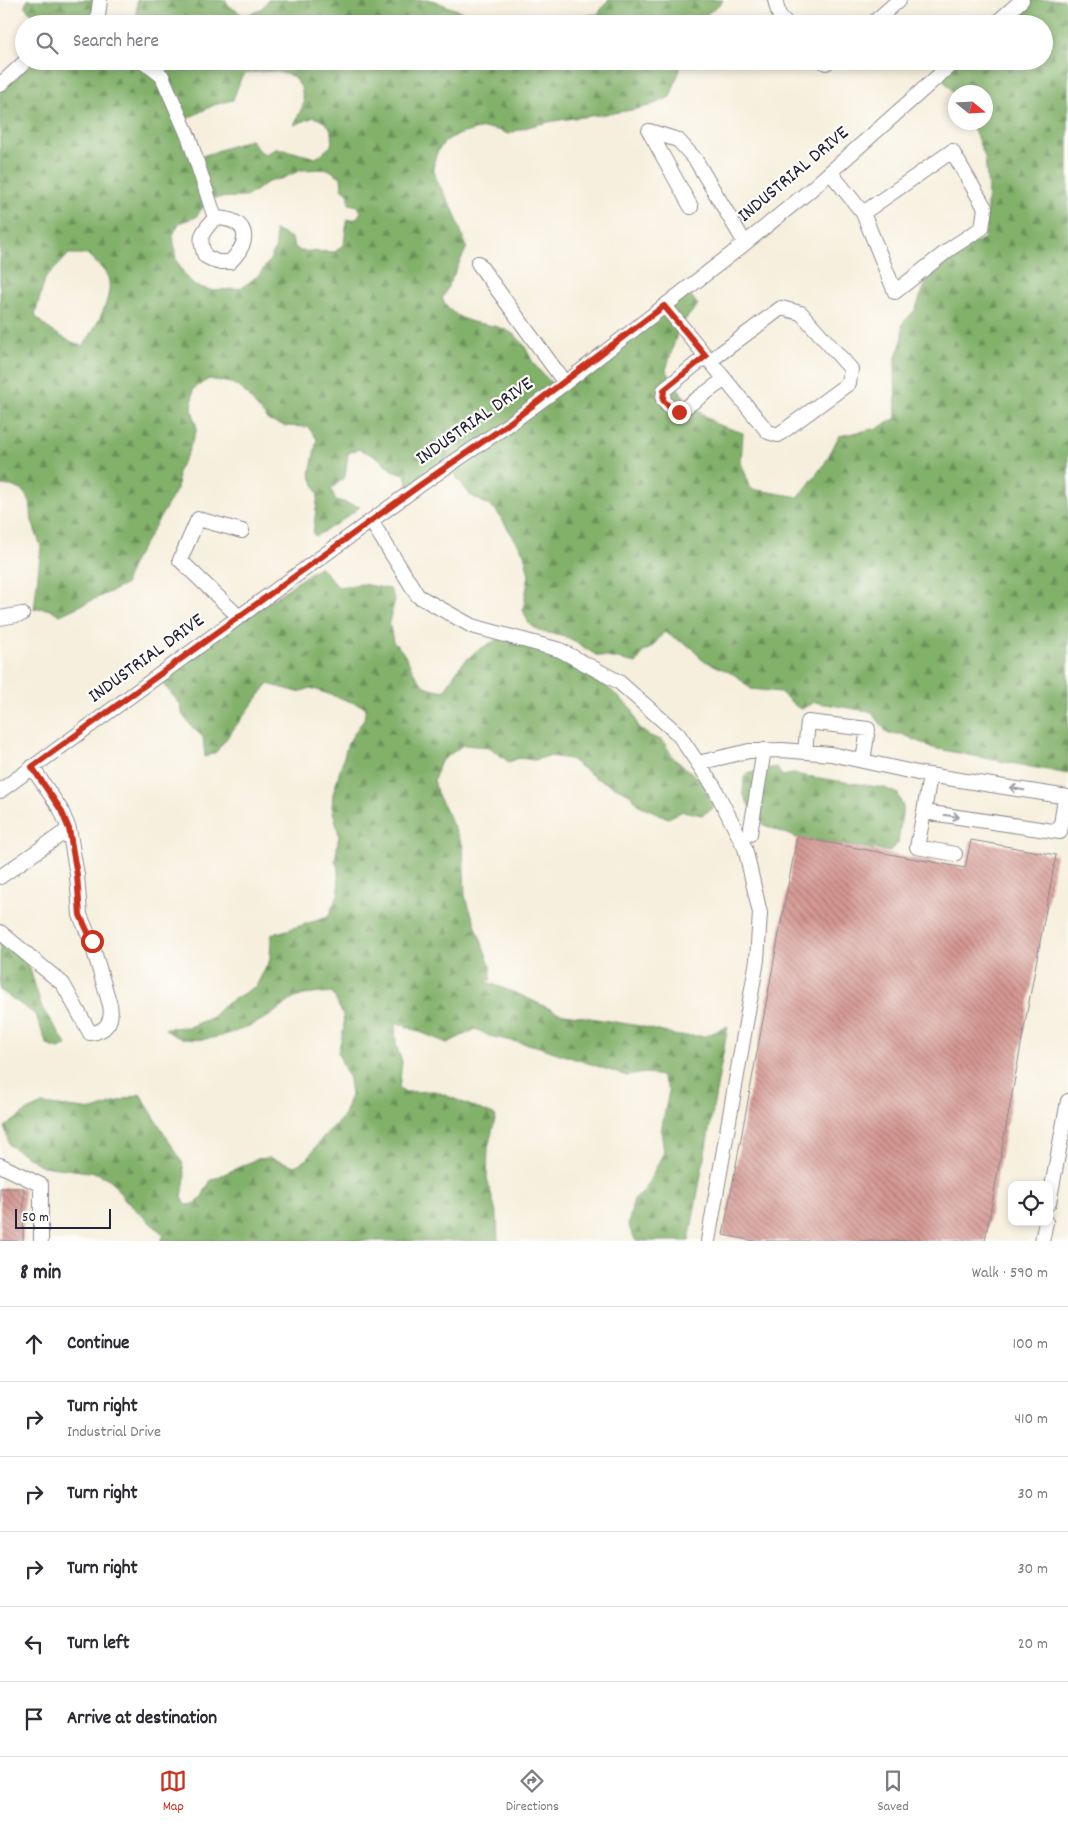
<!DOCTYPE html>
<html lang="en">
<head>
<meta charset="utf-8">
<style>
  :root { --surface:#fff; --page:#f2f2f3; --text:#2b2b33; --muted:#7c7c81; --line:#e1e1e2; --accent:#c8321e }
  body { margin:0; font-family:Dekko,sans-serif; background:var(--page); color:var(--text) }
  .controls { position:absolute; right:15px; bottom:15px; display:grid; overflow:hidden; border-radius:10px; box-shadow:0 2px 8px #0003 }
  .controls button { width:45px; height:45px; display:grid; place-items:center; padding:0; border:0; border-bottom:1px solid var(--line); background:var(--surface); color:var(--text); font:25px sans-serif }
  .compass { position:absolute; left:948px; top:85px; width:45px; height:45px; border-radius:50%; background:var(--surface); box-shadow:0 2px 8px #0003; rotate:108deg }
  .scale { position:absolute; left:15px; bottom:12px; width:96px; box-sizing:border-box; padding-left:5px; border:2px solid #22223b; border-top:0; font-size:14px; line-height:18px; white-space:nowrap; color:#22223b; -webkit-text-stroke:4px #fdfcf7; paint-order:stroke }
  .stop { position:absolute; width:15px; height:15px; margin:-11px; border:4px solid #c8321e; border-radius:50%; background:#fff }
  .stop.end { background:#c8321e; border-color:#fff; box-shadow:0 1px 5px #0008 }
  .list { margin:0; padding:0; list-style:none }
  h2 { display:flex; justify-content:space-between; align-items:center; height:65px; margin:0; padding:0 20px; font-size:21px }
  h2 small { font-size:16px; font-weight:400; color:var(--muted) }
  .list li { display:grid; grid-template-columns:32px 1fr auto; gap:15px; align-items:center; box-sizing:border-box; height:75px; padding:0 20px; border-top:1px solid var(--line) }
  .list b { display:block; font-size:19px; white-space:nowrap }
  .list p { margin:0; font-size:16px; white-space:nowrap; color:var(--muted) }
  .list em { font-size:16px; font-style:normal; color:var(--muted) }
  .icon { flex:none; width:28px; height:28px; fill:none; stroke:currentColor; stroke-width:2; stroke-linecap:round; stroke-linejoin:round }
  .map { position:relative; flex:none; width:1068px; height:1241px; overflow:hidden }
  .search { position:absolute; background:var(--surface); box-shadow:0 2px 8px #0003; left:15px; right:15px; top:15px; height:55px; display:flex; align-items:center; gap:12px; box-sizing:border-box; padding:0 18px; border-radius:28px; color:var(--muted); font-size:19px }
  .sheet { height:515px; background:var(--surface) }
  nav { display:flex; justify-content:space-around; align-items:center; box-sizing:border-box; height:70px; border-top:1px solid var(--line); background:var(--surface); font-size:14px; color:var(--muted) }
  nav a { display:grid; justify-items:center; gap:2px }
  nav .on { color:var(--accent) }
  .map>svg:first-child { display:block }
  .forest { fill:url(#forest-firs); stroke:#526a52; fill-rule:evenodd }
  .building { fill:url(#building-back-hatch) }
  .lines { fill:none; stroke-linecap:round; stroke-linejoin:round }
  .minor-casing { stroke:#8c888c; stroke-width:16 }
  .minor { stroke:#fff; stroke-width:14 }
  .oneway { stroke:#9c9ca7 }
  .route { stroke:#c8321e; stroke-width:6 }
  .labels { text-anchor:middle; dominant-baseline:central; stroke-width:4.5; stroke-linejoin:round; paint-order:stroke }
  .street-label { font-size:20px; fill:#22223b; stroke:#fdfcf7 }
</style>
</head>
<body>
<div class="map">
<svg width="1068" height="1241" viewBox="0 0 1068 1241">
  <defs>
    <pattern id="forest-firs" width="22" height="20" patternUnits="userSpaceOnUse" patternTransform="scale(1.25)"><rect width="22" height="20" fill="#82b16a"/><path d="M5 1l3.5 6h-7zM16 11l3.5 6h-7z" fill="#6a9058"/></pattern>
    <pattern id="building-back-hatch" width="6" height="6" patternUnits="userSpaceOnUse" patternTransform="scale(1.25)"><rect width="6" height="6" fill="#d59792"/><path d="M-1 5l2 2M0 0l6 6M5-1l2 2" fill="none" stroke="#ac7b78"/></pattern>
  </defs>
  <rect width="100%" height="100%" fill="#fdfcf7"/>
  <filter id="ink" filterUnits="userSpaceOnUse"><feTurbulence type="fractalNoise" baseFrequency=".02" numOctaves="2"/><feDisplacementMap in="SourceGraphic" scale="10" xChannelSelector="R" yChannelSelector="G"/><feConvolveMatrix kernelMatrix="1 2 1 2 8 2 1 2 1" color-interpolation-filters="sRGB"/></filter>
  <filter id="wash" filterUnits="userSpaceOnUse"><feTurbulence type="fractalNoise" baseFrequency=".0096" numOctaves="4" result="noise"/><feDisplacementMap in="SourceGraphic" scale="20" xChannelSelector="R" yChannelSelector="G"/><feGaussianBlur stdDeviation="1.12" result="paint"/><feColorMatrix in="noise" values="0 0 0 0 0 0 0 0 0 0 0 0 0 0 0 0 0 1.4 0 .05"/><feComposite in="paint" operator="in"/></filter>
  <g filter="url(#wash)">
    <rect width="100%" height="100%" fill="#f6efdd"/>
    <!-- forest -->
    <path class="forest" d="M 28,0 L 102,0 L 99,24 L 40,24 L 36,14 L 28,11 L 25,5 Z
      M 137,0 L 226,0 L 228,5 L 243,15 C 254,14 263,10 268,0 L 432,0 L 460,11 L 483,23 L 509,15 L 530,23 L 598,14 L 608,0 L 723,0 L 721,3 L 698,21 L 697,24 L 136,24 Z
      M 1024,0 L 1064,0 L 1068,4 L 1068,774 L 933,748 L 902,734 L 888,734 L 872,712 L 814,702 L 802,709 L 797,707 L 780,692 L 751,689 L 735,675 L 701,659 L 694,649 L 664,632 L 652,647 L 642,653 L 637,663 L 596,655 L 569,638 L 540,631 L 529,624 L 523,610 L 529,575 L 524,553 L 495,509 L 470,495 L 450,468 L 410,494 L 405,474 L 393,471 L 377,457 L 359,449 L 348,453 L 345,477 L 331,489 L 336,500 L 360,507 L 338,523 L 316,536 L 313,534 L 318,494 L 310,474 L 317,439 L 308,427 L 286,426 L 269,421 L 242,389 L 231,383 L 209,379 L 193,389 L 192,409 L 197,429 L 187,455 L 178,470 L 177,489 L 131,566 L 125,585 L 60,615 C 53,610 42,606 34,610 L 41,547 L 32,521 L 30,501 L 22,490 L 11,486 L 0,485 L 0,87 L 28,61 L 683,61 L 670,97 C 661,101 651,106 641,108 C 596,118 551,116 508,134 C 487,125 481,128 461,134 C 451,137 445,140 439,149 C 424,174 445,190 454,212 C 459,224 462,236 467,247 L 442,299 C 465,335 493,315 518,338 C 525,344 529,356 534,364 C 540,372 548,379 555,387 L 687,290 L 698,305 L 679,327 L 666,370 L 689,404 L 716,424 L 743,433 L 741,462 L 751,489 L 799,497 L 825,463 L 839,436 L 878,428 L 896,418 L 895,360 L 903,337 L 902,324 L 915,310 L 934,263 L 985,238 L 988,189 L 985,157 L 971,123 L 986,122 L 986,92 L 956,92 L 955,94 L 941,77 L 957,61 L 1044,61 L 1044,24 L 998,24 ZM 274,71 L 293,76 L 301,87 L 304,103 L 294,125 L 314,117 C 330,124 334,128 331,146 L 316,158 L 278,148 L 265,154 L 257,149 L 251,139 L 194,159 L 182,121 L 214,105 L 233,100 L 241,78 L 246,73 ZM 328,169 L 341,177 L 342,188 L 349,194 L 349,204 L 358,206 L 361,212 L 356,219 L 347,220 L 344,244 L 335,252 L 300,251 L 295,247 L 291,238 L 275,230 L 276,246 L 270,260 L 259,275 L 241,288 L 214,291 L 195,286 L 186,277 L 176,260 L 173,235 L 179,223 L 196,217 L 209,198 L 246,197 L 271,180 L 281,179 L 301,170 ZM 69,254 L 87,254 C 93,260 102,267 106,274 C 118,291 94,331 83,346 C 69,342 43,328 35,315 L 45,279 Z
      M 320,566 L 338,587 L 362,584 L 390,589 L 395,600 L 389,622 L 393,642 C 409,654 410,673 424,685 C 429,689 438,689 444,691 L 460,666 L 475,652 L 498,639 L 540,645 L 587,669 L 632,709 L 638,727 L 648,735 L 663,741 L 674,759 L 701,780 L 714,801 L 713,808 L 702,815 L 683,811 L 668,818 L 639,805 L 630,794 L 596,778 L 570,759 L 549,756 L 534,760 L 519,758 L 509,762 L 488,747 L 463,745 L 441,761 L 434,780 L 437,793 L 463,846 L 465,896 L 491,968 L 491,980 L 486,980 L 487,982 L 518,994 L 559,1013 L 640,1026 L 678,1036 L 706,1036 L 728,1026 L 689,1241 L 636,1241 L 628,1225 L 634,1199 L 643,1193 L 664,1152 L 661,1131 L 669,1091 L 661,1076 L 645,1073 L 627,1076 L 536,1046 L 489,1036 L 476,1029 L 447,1043 L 395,1022 L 396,1045 L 402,1062 L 399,1089 L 406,1092 L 435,1091 L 496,1116 L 488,1147 L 487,1178 L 497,1216 L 498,1241 L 161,1241 L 164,1235 L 126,1201 L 111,1180 L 97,1173 L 42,1166 L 9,1145 L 5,1127 L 27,1111 L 42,1104 L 93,1110 L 140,1094 L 182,1162 L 185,1177 L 182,1198 L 187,1205 L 194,1204 L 200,1200 L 211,1180 L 257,1159 L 270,1158 L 295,1166 L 307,1159 L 323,1137 L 343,1117 L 351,1095 L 349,1079 L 338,1053 L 344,1028 L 343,1015 L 332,992 C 321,994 307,993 298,997 C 287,1001 278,1011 269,1016 C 243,1031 189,1053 165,1029 L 166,1028 L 189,1027 L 212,1017 L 224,1005 L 256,986 L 270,960 L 271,935 L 328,917 L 339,892 L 338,868 L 335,861 L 339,835 L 332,807 L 333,794 L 348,743 L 364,719 L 366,707 L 311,688 L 298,692 L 268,684 L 216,752 L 205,757 L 203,737 L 191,726 L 182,714 L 181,705 L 159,679 Z
      M 776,767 L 782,776 L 793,774 L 885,788 L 898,794 L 903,807 L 898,843 L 890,852 L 794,837 L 762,824 L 752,812 L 743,793 L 744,778 L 746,774 Z
      M 0,940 L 18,947 L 29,966 L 42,1008 L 67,1045 L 59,1049 L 47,1045 L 36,1015 L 0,990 Z"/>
    <g id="blocks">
      <!-- building -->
      <path class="building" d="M 797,837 L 965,868 L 971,840 L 1056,855 L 985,1241 L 754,1241 L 723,1235 Z
        M 0,1188 L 24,1188 L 23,1241 L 0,1241 Z"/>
    </g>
  </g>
  <g filter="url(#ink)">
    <use href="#blocks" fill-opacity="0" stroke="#8c888c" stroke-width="1"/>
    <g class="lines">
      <!-- minor casing -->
      <g class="minor-casing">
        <path id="minor" d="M 775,0 L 779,15 L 787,24
          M 97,24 L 100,0
          M 872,24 L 899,0
          M 995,24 L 1022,0
          M 143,61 L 162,76 L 189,138 L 215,218
          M 824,61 L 826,63 L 828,61
          M 0,85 L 26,61
          M 830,172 L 863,213 L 952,151 L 985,208 L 982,228 L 951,248 L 895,292 L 863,213
          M 691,207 L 649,131 L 678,140 L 695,159 L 745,243
          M 215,218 C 248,219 253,239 230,262 L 217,262 L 205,256 C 198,237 201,233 215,218 Z
          M 478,263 L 565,383
          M 665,306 L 768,432 L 778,435 L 849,383 L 851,369 L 801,313 L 781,308 L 710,361
          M 706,356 L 664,390 L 663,400 L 673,411 L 679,412 L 725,379
          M 371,521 L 418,596 L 472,626 L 560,650 L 619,682 L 678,734 L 714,787 L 745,848 L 760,913 L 757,960 L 708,1241
          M 239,617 L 180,560 L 198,519 L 242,531
          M 0,618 L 22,614
          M 805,752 L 808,722 L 868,729 L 863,761
          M 698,763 L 749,751 L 782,750 L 831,754 L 922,774 L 1068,797
          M 930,775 L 924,812 L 1060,832 L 1065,797
          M 0,791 L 423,483 L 505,427 L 565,383 L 738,249 L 808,192 L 955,61
          M 924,812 L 917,847 L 955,854
          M 750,834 L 764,750
          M 0,877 L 69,829
          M 0,932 L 63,984 L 90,1033 C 107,1032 113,1020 110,1005 L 91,941 L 80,915 L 77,875 L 69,829 L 61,810 L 32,767
          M 0,1165 L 41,1185 L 41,1241
          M 1049,1203 L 1068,1101
          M 1042,1241 L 1046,1222"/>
      </g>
      <!-- minor -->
      <use href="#minor" class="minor"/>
    </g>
    <!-- one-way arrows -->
    <defs><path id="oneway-shaft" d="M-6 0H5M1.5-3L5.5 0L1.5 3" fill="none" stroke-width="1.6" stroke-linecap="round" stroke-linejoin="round" transform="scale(1.25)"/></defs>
    <g class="oneway">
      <use href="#oneway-shaft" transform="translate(1017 789) rotate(-171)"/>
      <use href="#oneway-shaft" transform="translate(952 816) rotate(8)"/>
    </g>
  </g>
  <g class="lines" filter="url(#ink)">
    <!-- route -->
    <path class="route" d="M 92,941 L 80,915 L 77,875 L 69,829 L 61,810 L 32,767 L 423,483 L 504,427 L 664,306 L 706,356 L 664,390 L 663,400 L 673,411 L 679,412"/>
  </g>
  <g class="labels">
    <!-- street labels -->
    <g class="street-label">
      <text transform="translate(794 175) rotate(-40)">INDUSTRIAL DRIVE</text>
      <text transform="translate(475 422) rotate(-35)">INDUSTRIAL DRIVE</text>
      <text transform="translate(147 659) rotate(-36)">INDUSTRIAL DRIVE</text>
    </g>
  </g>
</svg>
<div class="controls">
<button><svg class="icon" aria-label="locate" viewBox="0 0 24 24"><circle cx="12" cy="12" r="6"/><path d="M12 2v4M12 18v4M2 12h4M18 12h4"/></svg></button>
</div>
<svg class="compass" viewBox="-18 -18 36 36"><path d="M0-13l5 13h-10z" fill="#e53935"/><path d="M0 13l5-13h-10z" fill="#7c7c81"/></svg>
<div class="scale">50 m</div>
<div class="stop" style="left:92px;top:941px"></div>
<div class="stop end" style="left:679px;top:412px"></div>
<div class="search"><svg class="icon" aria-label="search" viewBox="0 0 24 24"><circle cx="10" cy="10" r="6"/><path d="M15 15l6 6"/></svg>Search here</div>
</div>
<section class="sheet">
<h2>8 min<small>Walk · 590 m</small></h2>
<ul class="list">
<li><svg class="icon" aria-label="ahead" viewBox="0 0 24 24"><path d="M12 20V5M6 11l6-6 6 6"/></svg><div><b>Continue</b></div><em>100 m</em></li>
<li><svg class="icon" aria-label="right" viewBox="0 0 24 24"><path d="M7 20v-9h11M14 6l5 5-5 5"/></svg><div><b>Turn right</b><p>Industrial Drive</p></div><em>410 m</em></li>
<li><svg class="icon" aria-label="right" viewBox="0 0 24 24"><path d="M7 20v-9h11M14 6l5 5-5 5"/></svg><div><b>Turn right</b></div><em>30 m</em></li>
<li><svg class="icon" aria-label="right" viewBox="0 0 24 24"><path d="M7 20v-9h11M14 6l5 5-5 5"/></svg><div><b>Turn right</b></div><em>30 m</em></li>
<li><svg class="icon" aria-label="left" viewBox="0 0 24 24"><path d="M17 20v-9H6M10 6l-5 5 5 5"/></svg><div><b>Turn left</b></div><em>20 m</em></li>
<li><svg class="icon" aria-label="arrive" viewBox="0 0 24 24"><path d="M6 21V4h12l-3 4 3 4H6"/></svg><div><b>Arrive at destination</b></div></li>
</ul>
</section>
<nav>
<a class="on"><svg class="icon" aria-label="map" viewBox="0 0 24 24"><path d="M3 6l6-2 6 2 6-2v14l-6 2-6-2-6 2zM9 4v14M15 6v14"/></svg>Map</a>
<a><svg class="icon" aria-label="directions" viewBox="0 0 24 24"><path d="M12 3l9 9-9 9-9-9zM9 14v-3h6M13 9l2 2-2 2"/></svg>Directions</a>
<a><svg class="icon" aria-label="saved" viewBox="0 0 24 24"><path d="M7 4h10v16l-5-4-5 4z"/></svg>Saved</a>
</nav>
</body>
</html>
